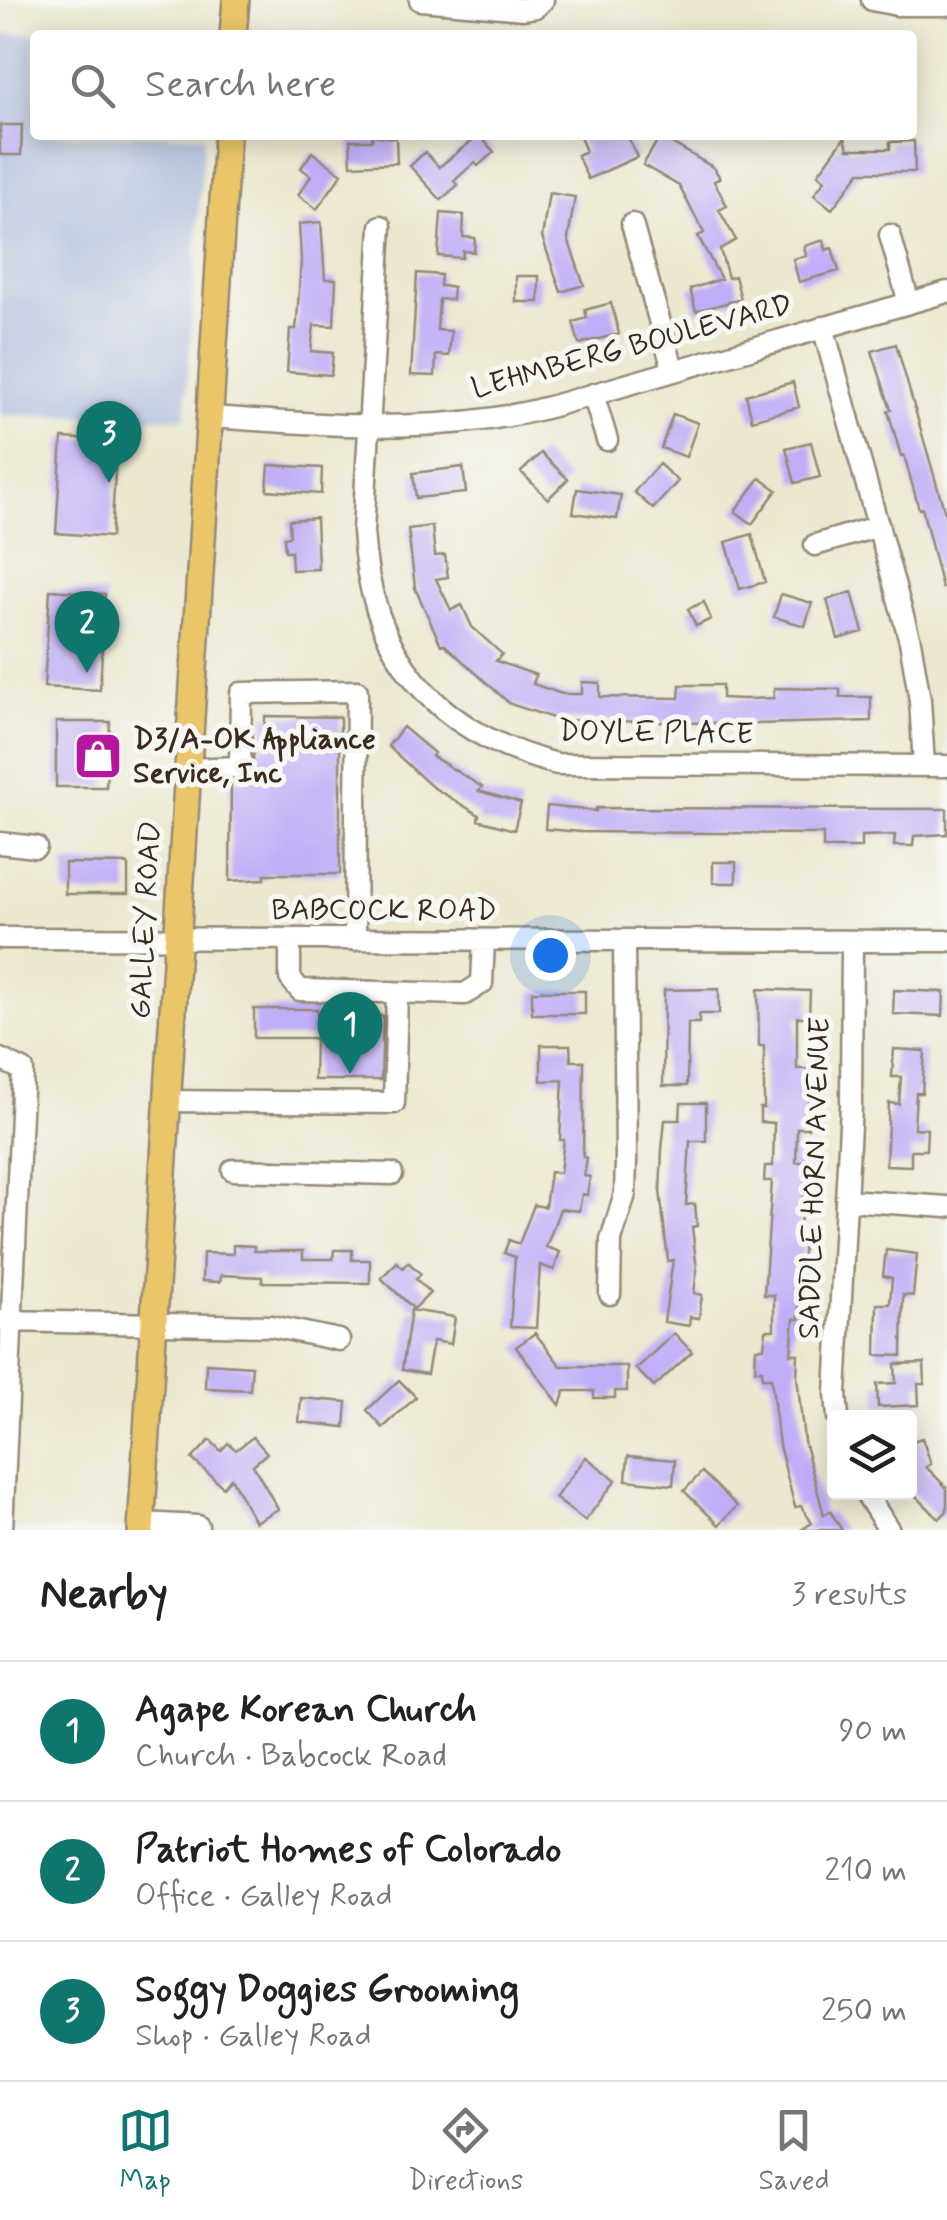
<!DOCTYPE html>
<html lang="en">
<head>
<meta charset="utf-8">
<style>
  :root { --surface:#fff; --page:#f2f2f2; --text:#222; --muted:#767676; --line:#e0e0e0; --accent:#0f766e }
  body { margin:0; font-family:Mynerve,sans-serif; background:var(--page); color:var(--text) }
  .controls { position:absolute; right:30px; bottom:30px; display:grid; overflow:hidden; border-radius:10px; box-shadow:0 5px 25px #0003 }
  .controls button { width:90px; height:90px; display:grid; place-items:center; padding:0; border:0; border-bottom:2px solid var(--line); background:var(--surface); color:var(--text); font:50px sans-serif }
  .you { position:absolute; left:550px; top:955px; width:35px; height:35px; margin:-25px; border:8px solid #fff; border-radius:50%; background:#1a73e8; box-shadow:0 0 0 15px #1a73e833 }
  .badge { display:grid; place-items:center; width:65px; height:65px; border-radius:50%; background:var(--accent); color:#fff; font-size:32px; font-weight:700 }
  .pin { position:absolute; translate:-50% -82px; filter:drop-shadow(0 2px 5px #0008) }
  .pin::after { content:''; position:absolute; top:52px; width:35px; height:30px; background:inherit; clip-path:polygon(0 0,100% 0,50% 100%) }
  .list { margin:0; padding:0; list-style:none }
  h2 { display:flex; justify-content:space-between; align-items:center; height:130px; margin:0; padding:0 40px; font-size:42px }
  h2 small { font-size:32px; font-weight:400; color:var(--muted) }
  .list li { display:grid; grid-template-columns:65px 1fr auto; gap:30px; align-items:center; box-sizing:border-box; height:140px; padding:0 40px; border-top:2px solid var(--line) }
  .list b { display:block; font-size:38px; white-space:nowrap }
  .list p { margin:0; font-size:32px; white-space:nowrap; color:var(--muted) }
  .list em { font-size:32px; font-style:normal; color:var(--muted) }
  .icon { flex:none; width:55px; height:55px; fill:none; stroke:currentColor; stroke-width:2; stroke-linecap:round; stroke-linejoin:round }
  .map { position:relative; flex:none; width:947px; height:1530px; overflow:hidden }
  .search { position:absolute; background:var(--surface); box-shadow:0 5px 25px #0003; left:30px; right:30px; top:30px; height:110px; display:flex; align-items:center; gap:25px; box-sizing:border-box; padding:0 35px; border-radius:10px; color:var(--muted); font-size:38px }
  .sheet { height:550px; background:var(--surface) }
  nav { display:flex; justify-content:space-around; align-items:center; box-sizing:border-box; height:140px; border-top:2px solid var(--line); background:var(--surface); font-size:28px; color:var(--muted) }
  nav a { display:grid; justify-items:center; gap:5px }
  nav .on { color:var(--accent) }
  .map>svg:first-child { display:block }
  .industrial { fill:#b9c5de }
  .building { fill:#c0adf7 }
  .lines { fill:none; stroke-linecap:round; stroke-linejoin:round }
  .minor-casing { stroke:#948977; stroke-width:25 }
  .major-casing { stroke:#948977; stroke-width:30 }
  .minor { stroke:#fff; stroke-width:20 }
  .major { stroke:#ebc669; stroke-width:25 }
  .labels { text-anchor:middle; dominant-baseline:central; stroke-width:10; stroke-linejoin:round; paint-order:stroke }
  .street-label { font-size:30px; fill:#3b2a1e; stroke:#f6f6f2 }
  .poi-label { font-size:30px; font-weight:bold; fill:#3b2a1e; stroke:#f6f6f2; text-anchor:start }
</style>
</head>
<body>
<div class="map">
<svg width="947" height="1530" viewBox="0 0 947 1530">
  <rect width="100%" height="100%" fill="#f6f6f2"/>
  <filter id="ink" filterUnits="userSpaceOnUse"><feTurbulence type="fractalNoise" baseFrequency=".01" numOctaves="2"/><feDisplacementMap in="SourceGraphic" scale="20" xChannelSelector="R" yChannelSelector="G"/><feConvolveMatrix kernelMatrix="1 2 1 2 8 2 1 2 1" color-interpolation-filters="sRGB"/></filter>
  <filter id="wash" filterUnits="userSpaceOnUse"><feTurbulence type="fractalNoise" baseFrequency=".0048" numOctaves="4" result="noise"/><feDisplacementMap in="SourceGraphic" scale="40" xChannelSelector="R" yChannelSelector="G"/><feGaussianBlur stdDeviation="2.25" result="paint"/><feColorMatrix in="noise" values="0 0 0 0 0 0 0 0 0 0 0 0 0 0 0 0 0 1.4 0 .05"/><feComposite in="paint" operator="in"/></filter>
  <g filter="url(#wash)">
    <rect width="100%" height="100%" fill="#ece8d0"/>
    <!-- industrial -->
    <path class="industrial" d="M 0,34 L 210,35 L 35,35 L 35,135 L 204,135 L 185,418 L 0,415 Z"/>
    <g id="blocks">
      <!-- building -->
      <path class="building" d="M 0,125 L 22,125 L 21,155 L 0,155 Z
        M 372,135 L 396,138 L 397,163 L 351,165 L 350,140 L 372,140 Z
        M 479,135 L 494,152 L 478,166 L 475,162 L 454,181 L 458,185 L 441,200 L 410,166 L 425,152 L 439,167 Z
        M 579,135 L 627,135 L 637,157 L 588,179 L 577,155 L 586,151 Z
        M 660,136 L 714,168 L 720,178 L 714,181 L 727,206 L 719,210 L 736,240 L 720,249 L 728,278 L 735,276 L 741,299 L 696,311 L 690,289 L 721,279 L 698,236 L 704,233 L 679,186 L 643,165 Z
        M 845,137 L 848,149 L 890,149 L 890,142 L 914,141 L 915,172 L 860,172 L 832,209 L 814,195 L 825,180 L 818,174 Z
        M 312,152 L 342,174 L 317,209 L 298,195 L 311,176 L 301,168 Z
        M 549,193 L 575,197 L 568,239 L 584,285 L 561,292 L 542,237 Z
        M 441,213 L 464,215 L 463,237 L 475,238 L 474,252 L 463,251 L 462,258 L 438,256 Z
        M 321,222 L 325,279 L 336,279 L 334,326 L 314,325 L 311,351 L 333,353 L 331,375 L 287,372 L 290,329 L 296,329 L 297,320 L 301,260 L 299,224 Z
        M 824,240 L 826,250 L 832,248 L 839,271 L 799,282 L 793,259 L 806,256 L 804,246 Z
        M 417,273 L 441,275 L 440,286 L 453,287 L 452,300 L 439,299 L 437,330 L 451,331 L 449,356 L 436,355 L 435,376 L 411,375 Z
        M 516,276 L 539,276 L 539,302 L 516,302 Z
        M 611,303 L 619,334 L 579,344 L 573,322 L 587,318 L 585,310 Z
        M 896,344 L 947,520 L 947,587 L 942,588 L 922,508 L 919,509 L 904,455 L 901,456 L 888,411 L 891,410 L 872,351 Z
        M 793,382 L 799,407 L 752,420 L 746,395 Z
        M 673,414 L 698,423 L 686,457 L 661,448 Z
        M 62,438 L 117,441 L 111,537 L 56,533 Z
        M 811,442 L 820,477 L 795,483 L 786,448 Z
        M 541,453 L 568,479 L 548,499 L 521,472 Z
        M 659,464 L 678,481 L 653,509 L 634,492 Z
        M 269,465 L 322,468 L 321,494 L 267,490 Z
        M 463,467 L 466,493 L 416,498 L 413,473 Z
        M 760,478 L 777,490 L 752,524 L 735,511 Z
        M 577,489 L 621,495 L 617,519 L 573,513 Z
        M 316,518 L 318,569 L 292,570 L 291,551 L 285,551 L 284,537 L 290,536 L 289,520 Z
        M 432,526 L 435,556 L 445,555 L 448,577 L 436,579 L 451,610 L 462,605 L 472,627 L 502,654 L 496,661 L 536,675 L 533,684 L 562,694 L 582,694 L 582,682 L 600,683 L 600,697 L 679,698 L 680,685 L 722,685 L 722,698 L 744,699 L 774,698 L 774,688 L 840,689 L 840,697 L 871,697 L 871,721 L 755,724 L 559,720 L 510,704 L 444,644 L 441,645 L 415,588 L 408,529 Z
        M 752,534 L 765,582 L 740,589 L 726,542 Z
        M 50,590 L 105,594 L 100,690 L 44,687 Z
        M 852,592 L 863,632 L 838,639 L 827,600 Z
        M 781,594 L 812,603 L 805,626 L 774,617 Z
        M 704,602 L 711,619 L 696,626 L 688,609 Z
        M 265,716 L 340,717 L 340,874 L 265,874 L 265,879 L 230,881 L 231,781 L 246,779 L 252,773 L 254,748 L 264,748 Z
        M 56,722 L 110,722 L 106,787 L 56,787 Z
        M 403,727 L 434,753 L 432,756 L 482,787 L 479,791 L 521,803 L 514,830 L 478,820 L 479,815 L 431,786 L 388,746 Z
        M 547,806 L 596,811 L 596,808 L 947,809 L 947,834 L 914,836 L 913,846 L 894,846 L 895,835 L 861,836 L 861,848 L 823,848 L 823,834 L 581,832 L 545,829 Z
        M 713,862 L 736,862 L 736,883 L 713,883 Z
        M 65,863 L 128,864 L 128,894 L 65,894 Z
        M 719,989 L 719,1014 L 699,1014 L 699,1023 L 688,1023 L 687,1086 L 663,1086 L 664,990 Z
        M 758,989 L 810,991 L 809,1017 L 797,1017 L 797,1069 L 809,1069 L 809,1103 L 808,1128 L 797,1128 L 796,1162 L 808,1162 L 798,1239 L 804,1239 L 802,1264 L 799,1263 L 799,1319 L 794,1319 L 791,1354 L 798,1354 L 797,1376 L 804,1441 L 824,1515 L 830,1511 L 842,1530 L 801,1530 L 812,1523 L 801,1506 L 795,1507 L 779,1445 L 771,1378 L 762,1378 L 762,1370 L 755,1370 L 756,1348 L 764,1348 L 766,1330 L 774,1330 L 774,1295 L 764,1295 L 772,1181 L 764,1181 L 765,1166 L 773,1166 L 774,1123 L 760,1122 L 760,1108 L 764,1108 L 764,1046 L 759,1046 Z
        M 894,990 L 944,992 L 943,1016 L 893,1014 Z
        M 532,991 L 585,991 L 585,1014 L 532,1014 Z
        M 254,1009 L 317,1009 L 317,1015 L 383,1016 L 381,1080 L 314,1080 L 315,1038 L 254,1038 Z
        M 541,1045 L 570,1045 L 571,1061 L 584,1061 L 583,1157 L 587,1158 L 584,1176 L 590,1177 L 587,1195 L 582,1194 L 579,1211 L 560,1209 L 546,1247 L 560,1252 L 554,1270 L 540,1265 L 536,1328 L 510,1327 L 515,1257 L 504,1253 L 509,1240 L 519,1244 L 534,1205 L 545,1207 L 550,1172 L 560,1173 L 564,1140 L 560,1140 L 563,1080 L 541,1081 Z
        M 894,1049 L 925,1051 L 922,1093 L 916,1093 L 914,1128 L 927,1129 L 926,1150 L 911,1150 L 911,1166 L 886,1165 L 889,1103 L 899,1104 L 901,1077 L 892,1077 Z
        M 681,1103 L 706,1103 L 706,1141 L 690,1141 L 686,1205 L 695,1204 L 697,1226 L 692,1227 L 697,1270 L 694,1293 L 702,1295 L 699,1318 L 690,1317 L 689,1326 L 664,1322 L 673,1260 L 668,1261 L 660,1191 L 662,1150 L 665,1120 L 680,1120 Z
        M 233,1245 L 254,1246 L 254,1251 L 303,1251 L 303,1259 L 333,1259 L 334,1250 L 352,1250 L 352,1260 L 370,1260 L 370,1283 L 262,1282 L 262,1277 L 221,1275 L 220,1282 L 202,1281 L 203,1253 L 233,1254 Z
        M 886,1250 L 917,1254 L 913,1296 L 903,1295 L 902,1356 L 876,1355 L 877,1304 L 890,1304 L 892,1278 L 883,1276 Z
        M 397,1262 L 403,1268 L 408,1262 L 421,1274 L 416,1279 L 430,1293 L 414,1309 L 381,1278 Z
        M 411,1310 L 455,1317 L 451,1344 L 433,1341 L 427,1374 L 402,1370 Z
        M 535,1333 L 561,1366 L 627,1366 L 627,1391 L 615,1391 L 615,1398 L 594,1398 L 594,1391 L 565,1391 L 560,1405 L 516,1347 Z
        M 674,1333 L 692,1352 L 654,1387 L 636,1369 Z
        M 206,1363 L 252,1366 L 250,1390 L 205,1388 Z
        M 924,1363 L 925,1384 L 918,1384 L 919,1405 L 878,1407 L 877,1384 L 896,1383 L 895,1364 Z
        M 399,1380 L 416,1397 L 383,1428 L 367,1410 Z
        M 301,1398 L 347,1402 L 345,1427 L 299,1422 Z
        M 253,1437 L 267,1453 L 253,1465 L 278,1509 L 255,1522 L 231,1478 L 223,1487 L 192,1459 L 210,1440 L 221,1451 L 228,1443 L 236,1450 Z
        M 922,1438 L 931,1464 L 926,1467 L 947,1488 L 947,1511 L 939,1519 L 910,1490 L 910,1442 Z
        M 628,1456 L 675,1460 L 673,1485 L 626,1480 Z
        M 586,1457 L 616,1480 L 585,1521 L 555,1498 Z
        M 702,1472 L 737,1506 L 719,1525 L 684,1491 Z"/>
    </g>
  </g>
  <g filter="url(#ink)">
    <use href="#blocks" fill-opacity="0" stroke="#948977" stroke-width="2.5"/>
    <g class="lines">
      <!-- minor casing -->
      <g class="minor-casing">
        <path id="minor" d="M 420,0 L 523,9 L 536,7 L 543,0
          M 872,0 L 897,5 L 947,5
          M 632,224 L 673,369
          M 381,226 L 363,531 C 370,657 436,733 557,764 L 947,766
          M 890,235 L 909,303
          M 823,327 L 910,641 L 920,700 L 924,766
          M 593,394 L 607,440
          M 208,417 C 324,424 439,437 553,406 L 947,292
          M 815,545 L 879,526
          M 188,769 L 240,767 L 241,693 L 357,691 L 355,940
          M 0,843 L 36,847
          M 0,938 L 947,941
          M 290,939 L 290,978 L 300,990 L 465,994 L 482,983 L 484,940
          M 0,1059 L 23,1070 L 2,1530
          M 168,1101 L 394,1103 L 397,993
          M 233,1170 L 392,1174
          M 847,1200 L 947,1207
          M 610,1294 L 611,1240 L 625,1194 L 626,1161 L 624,941
          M 3,1321 L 271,1326 L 339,1340
          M 838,1418 L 836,1393 L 851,1106 L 852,941
          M 865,1492 L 889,1530
          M 142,1523 L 198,1526"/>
      </g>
      <!-- major casing -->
      <g class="major-casing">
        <path id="major" d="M 233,35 L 236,0
          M 141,1530 L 227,135"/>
      </g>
      <!-- minor -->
      <use href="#minor" class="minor"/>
      <!-- major -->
      <use href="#major" class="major"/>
    </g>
  </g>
  <!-- icons -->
  <defs>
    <g id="shop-square" transform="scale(2.5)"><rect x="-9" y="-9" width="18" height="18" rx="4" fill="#b5179e" stroke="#f6f6f2"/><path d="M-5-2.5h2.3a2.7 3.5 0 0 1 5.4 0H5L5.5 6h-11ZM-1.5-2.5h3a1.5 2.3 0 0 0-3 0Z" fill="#fff"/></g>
  </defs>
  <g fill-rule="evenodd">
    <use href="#shop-square" x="98" y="756"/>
  </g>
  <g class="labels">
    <!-- street labels -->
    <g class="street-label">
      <text transform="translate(632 347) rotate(-15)">LEHMBERG BOULEVARD</text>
      <text transform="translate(656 733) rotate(1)">DOYLE PLACE</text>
      <text x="384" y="910">BABCOCK ROAD</text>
      <text transform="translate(146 920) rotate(-87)">GALLEY ROAD</text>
      <text transform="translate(815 1178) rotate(-88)">SADDLE HORN AVENUE</text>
    </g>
    <!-- poi labels -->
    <g class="poi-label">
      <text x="133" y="739">D3/A-OK Appliance<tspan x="133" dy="34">Service, Inc</tspan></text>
    </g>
  </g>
</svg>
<div class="controls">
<button><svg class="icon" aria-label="layers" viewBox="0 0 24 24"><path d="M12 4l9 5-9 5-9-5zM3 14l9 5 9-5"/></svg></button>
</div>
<div class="you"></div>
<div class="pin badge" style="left:350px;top:1074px">1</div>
<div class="pin badge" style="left:87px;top:673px">2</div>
<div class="pin badge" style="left:109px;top:483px">3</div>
<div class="search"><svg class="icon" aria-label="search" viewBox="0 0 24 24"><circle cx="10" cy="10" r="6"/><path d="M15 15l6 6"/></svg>Search here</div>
</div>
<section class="sheet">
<h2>Nearby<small>3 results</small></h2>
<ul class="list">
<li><span class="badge">1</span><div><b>Agape Korean Church</b><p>Church · Babcock Road</p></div><em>90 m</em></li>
<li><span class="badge">2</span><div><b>Patriot Homes of Colorado</b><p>Office · Galley Road</p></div><em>210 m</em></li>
<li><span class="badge">3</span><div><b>Soggy Doggies Grooming</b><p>Shop · Galley Road</p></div><em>250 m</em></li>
</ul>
</section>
<nav>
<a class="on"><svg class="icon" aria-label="map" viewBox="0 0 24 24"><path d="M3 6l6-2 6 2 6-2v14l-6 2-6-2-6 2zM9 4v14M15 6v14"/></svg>Map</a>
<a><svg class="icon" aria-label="directions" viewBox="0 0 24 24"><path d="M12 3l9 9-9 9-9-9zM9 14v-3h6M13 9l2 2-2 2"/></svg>Directions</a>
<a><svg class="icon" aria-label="saved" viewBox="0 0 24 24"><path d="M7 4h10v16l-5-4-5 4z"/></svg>Saved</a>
</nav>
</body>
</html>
